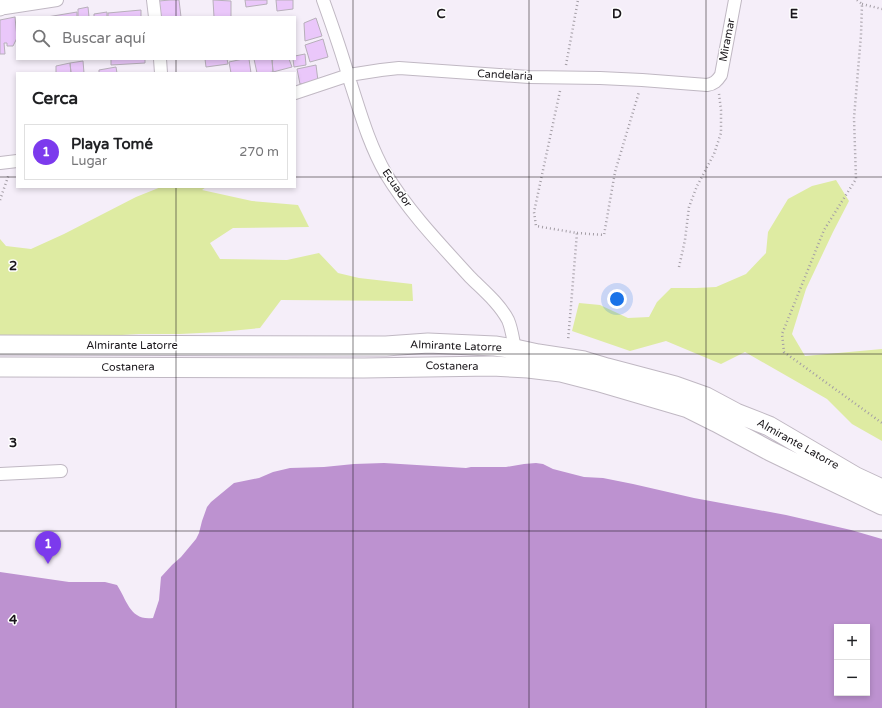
<!DOCTYPE html>
<html lang="es">
<head>
<meta charset="utf-8">
<style>
  :root { --surface:#fff; --page:#f6f6f6; --text:#202124; --muted:#757577; --line:#e0e0e0; --accent:#7c3aed }
  body { margin:0; font-family:"Varela Round",sans-serif; background:var(--page); color:var(--text) }
  .controls { position:absolute; right:12px; bottom:12px; display:grid; overflow:hidden; border-radius:0px; box-shadow:0 2px 6px #0003 }
  .controls button { width:36px; height:36px; display:grid; place-items:center; padding:0; border:0; border-bottom:1px solid var(--line); background:var(--surface); color:var(--text); font:20px sans-serif }
  .you { position:absolute; left:617px; top:299px; width:14px; height:14px; margin:-10px; border:3px solid #fff; border-radius:50%; background:#1a73e8; box-shadow:0 0 0 6px #1a73e833 }
  .badge { display:grid; place-items:center; width:26px; height:26px; border-radius:50%; background:var(--accent); color:#fff; font-size:13px; font-weight:700 }
  .pin { position:absolute; translate:-50% -33px; filter:drop-shadow(0 1px 2px #0008) }
  .pin::after { content:''; position:absolute; top:21px; width:14px; height:12px; background:inherit; clip-path:polygon(0 0,100% 0,50% 100%) }
  .list { margin:0; padding:0; list-style:none }
  h2 { display:flex; justify-content:space-between; align-items:center; height:52px; margin:0; padding:0 16px; font-size:17px }
  h2 small { font-size:13px; font-weight:400; color:var(--muted) }
  .list li { display:grid; grid-template-columns:26px 1fr auto; gap:12px; align-items:center; box-sizing:border-box; height:56px; margin:0 8px 8px; padding:0 8px; border:1px solid var(--line); border-radius:0px }
  .list b { display:block; font-size:15px; white-space:nowrap }
  .list p { margin:0; font-size:13px; white-space:nowrap; color:var(--muted) }
  .list em { font-size:13px; font-style:normal; color:var(--muted) }
  .icon { flex:none; width:22px; height:22px; fill:none; stroke:currentColor; stroke-width:2; stroke-linecap:round; stroke-linejoin:round }
  .map { position:relative; flex:none; width:882px; height:708px; overflow:hidden }
  .search { position:absolute; background:var(--surface); box-shadow:0 2px 6px #0003; left:16px; top:16px; width:280px; height:44px; display:flex; align-items:center; gap:10px; box-sizing:border-box; padding:0 14px; border-radius:0px; color:var(--muted); font-size:15px }
  .panel { position:absolute; background:var(--surface); box-shadow:0 2px 6px #0003; left:16px; top:72px; width:280px; height:116px; border-radius:0px }
  .map>svg:first-child { display:block }
  .green { fill:#deeba2 }
  .water { fill:#bd92d0; fill-rule:evenodd }
  .building { fill:#eac7fa; stroke:#b7afba }
  .lines { fill:none; stroke-linecap:round; stroke-linejoin:round }
  .minor-casing { stroke:#c0b8c3; stroke-width:14 }
  .tertiary-casing { stroke:#c0b8c3; stroke-width:17 }
  .primary-casing { stroke:#c0b8c3; stroke-width:21 }
  .path { stroke:#a39da5; stroke-width:2.5; stroke-dasharray:1 3; stroke-linecap:butt }
  .minor { stroke:#fff; stroke-width:12 }
  .tertiary { stroke:#fff; stroke-width:15 }
  .primary { stroke:#fff; stroke-width:19 }
  .grid { fill:none; stroke:#1a171b; stroke-width:1; stroke-opacity:0.55 }
  .labels { text-anchor:middle; dominant-baseline:central; stroke-width:3; stroke-linejoin:round; paint-order:stroke }
  .street-label { font-size:11px; fill:#1a171b; stroke:#fff }
  .grid-label { font-size:13px; text-anchor:middle; font-weight:bold; fill:#1a171b; stroke:#fff; stroke-width:3; stroke-linejoin:round; paint-order:stroke }
</style>
</head>
<body>
<div class="map">
<svg width="882" height="708" viewBox="0 0 882 708">
  <rect width="100%" height="100%" fill="#f5eef9"/>
  <!-- green -->
  <path class="green" d="M 836,180 L 849,201 L 833,232 L 806,289 L 792,334 L 805,356 L 882,349 L 882,441 L 852,424 L 827,399 L 745,352 L 721,364 L 666,341 L 630,351 L 572,331 L 579,303 L 600,305 L 628,318 L 649,317 L 657,302 L 671,288 L 696,288 L 716,287 L 746,274 L 766,253 L 768,232 L 788,199 L 812,186 Z
    M 161,187 L 206,187 L 202,190 L 252,201 L 298,205 L 309,227 L 233,228 L 210,243 L 220,259 L 287,260 L 319,253 L 338,273 L 359,278 L 412,284 L 413,301 L 281,300 L 260,328 L 220,332 L 180,334 L 139,334 L 105,336 L 43,336 L 0,335 L 0,239 L 6,246 L 31,249 L 64,234 L 136,197 Z"/>
  <!-- water -->
  <path class="water" d="M 384,463 L 466,468 L 471,467 L 506,467 L 524,464 L 536,463 L 543,464 L 553,469 L 584,477 L 603,478 L 633,484 L 694,498 L 786,515 L 851,530 L 882,539 L 882,708 L 0,708 L 0,572 L 69,582 L 105,582 L 117,585 C 127,600 130,621 153,618 L 159,600 L 161,577 L 172,565 L 181,557 L 196,539 L 199,533 L 202,521 L 207,507 L 211,502 L 234,483 L 259,478 L 273,472 L 290,468 L 324,467 L 354,464 ZM 837,627 L 867,627 L 867,693 L 837,693 Z"/>
  <!-- building -->
  <path class="building" d="M 170,0 L 179,0 L 181,17 L 161,17 L 159,1 Z
    M 213,0 L 231,1 L 231,17 L 214,17 Z
    M 245,0 L 267,0 L 267,4 L 246,7 Z
    M 276,0 L 293,0 L 293,9 L 277,11 Z
    M 88,7 L 89,17 L 78,17 L 78,9 Z
    M 141,10 L 141,17 L 108,17 L 108,13 Z
    M 77,12 L 77,17 L 47,17 Z
    M 107,12 L 107,17 L 94,17 L 94,14 Z
    M 15,17 L 17,38 L 13,46 L 7,46 L 7,43 L 4,43 L 5,54 L 0,54 L 0,20 Z
    M 316,18 L 322,36 L 305,41 L 304,23 Z
    M 323,39 L 328,57 L 310,62 L 305,45 Z
    M 305,54 L 306,65 L 294,67 L 293,59 L 295,59 L 295,56 Z
    M 111,59 L 145,59 L 145,63 L 111,65 Z
    M 205,59 L 227,59 L 228,64 L 206,67 Z
    M 243,59 L 249,59 L 251,73 L 231,73 L 229,62 Z
    M 254,59 L 272,59 L 273,72 L 266,73 L 257,73 Z
    M 276,59 L 289,59 L 292,67 L 273,72 L 272,60 Z
    M 83,61 L 84,73 L 71,73 L 70,63 Z
    M 70,63 L 71,73 L 56,73 L 56,66 Z
    M 316,65 L 318,81 L 300,84 L 297,69 Z
    M 116,67 L 117,73 L 99,73 L 99,70 Z"/>
  <g class="lines">
    <!-- minor casing -->
    <g class="minor-casing">
      <path id="minor" d="M 153,0 L 155,17
        M 323,0 C 332,25 341,50 348,75 C 359,108 368,143 386,174 C 409,212 440,244 470,277 C 483,290 499,303 508,320 C 512,329 513,340 515,349
        M 5,8 L 57,0
        M 160,59 L 161,73
        M 295,93 L 349,75 L 381,70 L 399,68 L 529,77 L 600,78 L 642,80 L 707,85 C 714,84 717,81 721,75 L 735,0
        M 0,163 L 17,161
        M 0,474 L 61,471"/>
    </g>
    <!-- tertiary casing -->
    <g class="tertiary-casing">
      <path id="tertiary" d="M 0,8 L 16,0"/>
    </g>
    <!-- primary casing -->
    <g class="primary-casing">
      <path id="primary" d="M 0,345 L 386,346 L 428,343 L 495,346 L 515,349 L 538,354 L 584,361 L 607,368 L 675,386 L 706,397 L 736,413 L 769,426 L 856,477 L 882,489
        M 0,367 L 364,368 L 492,366 L 528,368 L 561,372 L 596,381 L 688,408 L 716,422 L 770,451 L 882,505"/>
    </g>
    <!-- path -->
    <path class="path" d="M 857,0 L 862,4 L 861,35 L 854,118 L 856,179 L 824,230 L 782,334 L 784,352 L 882,423
      M 862,4 L 882,9
      M 566,65 L 578,0
      M 560,91 L 534,212 L 536,226 L 577,233 L 568,341
      M 0,200 L 9,174
      M 577,233 L 604,235 L 615,172 L 639,92
      M 679,267 L 685,240 L 689,207 L 697,186 L 714,154 L 721,133 L 721,110 L 719,94"/>
    <!-- minor -->
    <use href="#minor" class="minor"/>
    <!-- tertiary -->
    <use href="#tertiary" class="tertiary"/>
    <!-- primary -->
    <use href="#primary" class="primary"/>
  </g>
  <!-- grid -->
  <path class="grid" d="M 176,0 L 176,17M 353,0 L 353,708M 529,0 L 529,708M 706,0 L 706,708M 176,59 L 176,73M 0,177 L 17,177M 295,177 L 882,177M 176,187 L 176,708M 0,354 L 882,354M 0,531 L 882,531"/>
  <g class="labels">
    <!-- street labels -->
    <g class="street-label">
      <text transform="translate(727 40) rotate(-79)">Miramar</text>
      <text transform="translate(505 75) rotate(3)">Candelaria</text>
      <text transform="translate(397 188) rotate(56)">Ecuador</text>
      <text x="132" y="345">Almirante Latorre</text>
      <text transform="translate(456 346) rotate(2)">Almirante Latorre</text>
      <text transform="translate(452 366) rotate(1)">Costanera</text>
      <text transform="translate(128 367) rotate(-1)">Costanera</text>
      <text transform="translate(798 444) rotate(29)">Almirante Latorre</text>
    </g>
  </g>
  <g class="grid-label">
    <text x="441" y="18">C</text>
    <text x="617" y="18">D</text>
    <text x="794" y="18">E</text>
    <text x="13" y="270">2</text>
    <text x="13" y="447">3</text>
    <text x="13" y="624">4</text>
  </g>
</svg>
<div class="controls">
<button>+</button>
<button>−</button>
</div>
<div class="you"></div>
<div class="pin badge" style="left:48px;top:564px">1</div>
<div class="search"><svg class="icon" aria-label="search" viewBox="0 0 24 24"><circle cx="10" cy="10" r="6"/><path d="M15 15l6 6"/></svg>Buscar aquí</div>
<section class="panel">
<h2>Cerca<small></small></h2>
<ul class="list">
<li><span class="badge">1</span><div><b>Playa Tomé</b><p>Lugar</p></div><em>270 m</em></li>
</ul>
</section>
</div>
</body>
</html>
